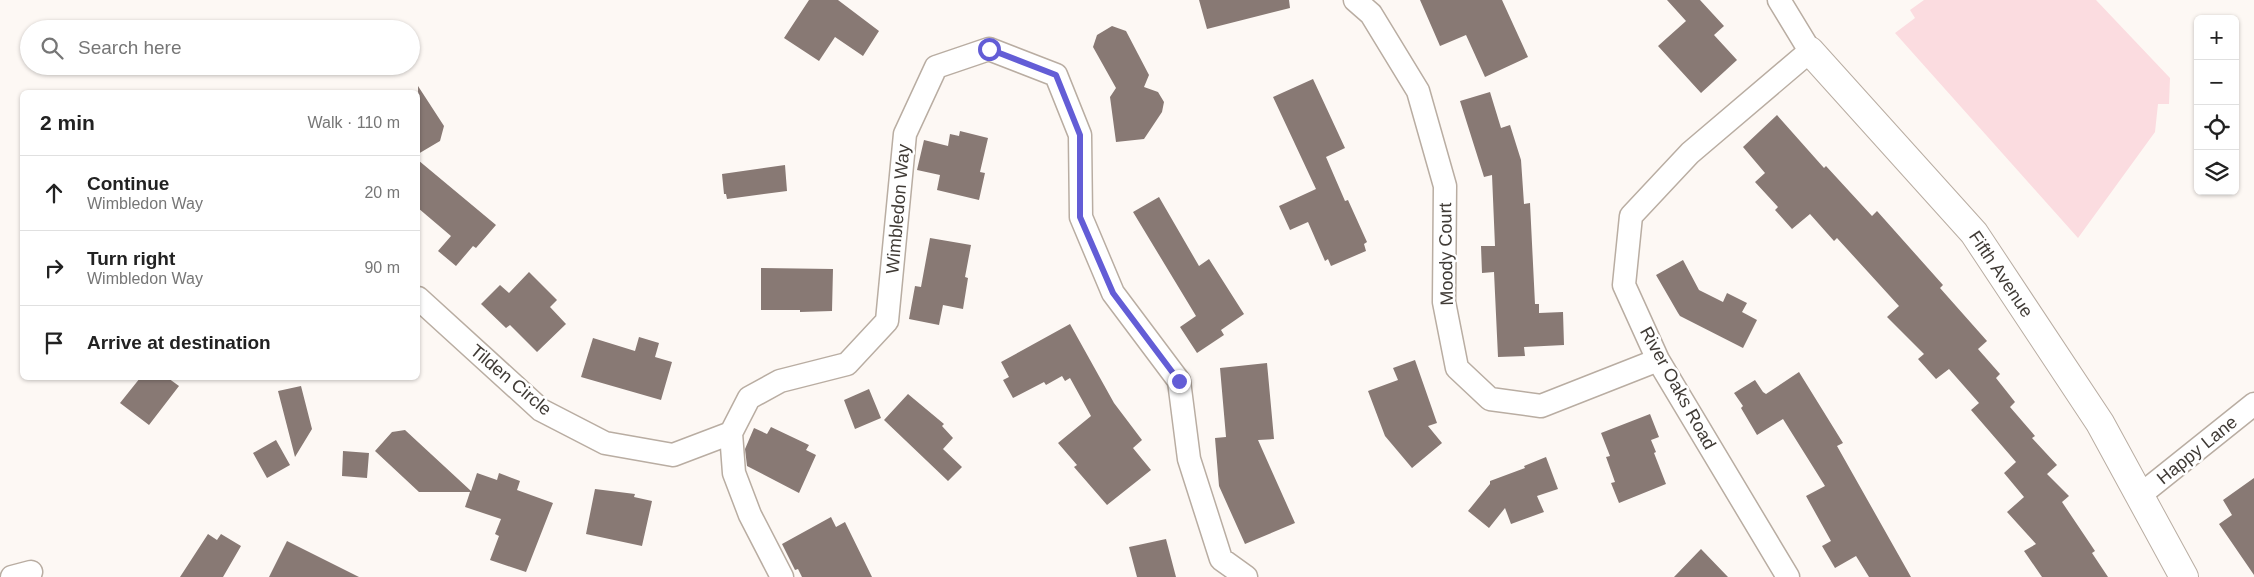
<!DOCTYPE html>
<html lang="en">
<head>
<meta charset="utf-8">
<style>
  :root { --surface:#fff; --page:#f6f6f6; --text:#222; --muted:#767676; --line:#e0e0e0 }
  body { margin:0; font-family:Arial,sans-serif; background:var(--page); color:var(--text) }
  .controls { position:absolute; right:15px; top:15px; display:grid; overflow:hidden; border-radius:8px; box-shadow:0 1px 4px #0004 }
  .controls button { width:45px; height:45px; display:grid; place-items:center; padding:0; border:0; border-bottom:1px solid var(--line); background:var(--surface); color:var(--text); font:25px sans-serif }
  .stop { position:absolute; width:15px; height:15px; margin:-11px; border:4px solid #635dd6; border-radius:50%; background:#fff }
  .stop.end { background:#635dd6; border-color:#fff; box-shadow:0 1px 5px #0008 }
  .list { margin:0; padding:0; list-style:none }
  h2 { display:flex; justify-content:space-between; align-items:center; height:65px; margin:0; padding:0 20px; font-size:21px }
  h2 small { font-size:16px; font-weight:400; color:var(--muted) }
  .list li { display:grid; grid-template-columns:32px 1fr auto; gap:15px; align-items:center; box-sizing:border-box; height:75px; padding:0 20px; border-top:1px solid var(--line) }
  .list b { display:block; font-size:19px; white-space:nowrap }
  .list p { margin:0; font-size:16px; white-space:nowrap; color:var(--muted) }
  .list em { font-size:16px; font-style:normal; color:var(--muted) }
  .icon { flex:none; width:28px; height:28px; fill:none; stroke:currentColor; stroke-width:2; stroke-linecap:round; stroke-linejoin:round }
  .map { position:relative; flex:none; width:2254px; height:577px; overflow:hidden }
  .search { position:absolute; background:var(--surface); box-shadow:0 1px 4px #0004; left:20px; top:20px; width:400px; height:55px; display:flex; align-items:center; gap:12px; box-sizing:border-box; padding:0 18px; border-radius:28px; color:var(--muted); font-size:19px }
  .panel { position:absolute; background:var(--surface); box-shadow:0 1px 4px #0004; left:20px; top:90px; width:400px; height:290px; border-radius:8px }
  .map>svg:first-child { display:block }
  .green { fill:#fbdce0 }
  .building { fill:#887974 }
  .lines { fill:none; stroke-linecap:round; stroke-linejoin:round }
  .minor-casing { stroke:#b9ada2; stroke-width:25 }
  .tertiary-casing { stroke:#b9ada2; stroke-width:30 }
  .minor { stroke:#fff; stroke-width:22 }
  .tertiary { stroke:#fff; stroke-width:28 }
  .route { stroke:#635dd6; stroke-width:6 }
  .labels { text-anchor:middle; dominant-baseline:central; stroke-width:5; stroke-linejoin:round; paint-order:stroke }
  .street-label { font-size:18px; fill:#403b36; stroke:#fff }
</style>
</head>
<body>
<div class="map">
<svg width="2254" height="577" viewBox="0 0 2254 577">
  <rect width="100%" height="100%" fill="#fdf8f4"/>
  <!-- green -->
  <path class="green" d="M 1924,0 L 2096,0 L 2170,78 L 2169,104 L 2158,104 L 2155,132 L 2078,238 L 1895,33 L 1915,18 L 1910,10 Z"/>
  <!-- building -->
  <path class="building" d="M 809,0 L 838,0 L 879,31 L 863,56 L 835,37 L 819,61 L 784,38 Z
    M 1199,0 L 1289,0 L 1290,8 L 1207,29 Z
    M 1420,0 L 1502,0 L 1528,57 L 1485,77 L 1466,35 L 1440,46 Z
    M 1667,0 L 1700,0 L 1724,26 L 1714,35 L 1737,60 L 1701,93 L 1658,46 L 1686,21 Z
    M 1112,26 L 1126,31 L 1149,75 L 1144,87 L 1158,92 L 1164,102 L 1162,112 L 1144,139 L 1116,142 L 1110,97 L 1116,88 L 1093,47 L 1097,35 Z
    M 1313,79 L 1345,148 L 1326,157 L 1345,201 L 1348,200 L 1367,242 L 1364,244 L 1366,251 L 1331,266 L 1328,259 L 1325,261 L 1308,222 L 1290,230 L 1279,206 L 1316,189 L 1273,97 Z
    M 418,86 L 444,126 L 440,141 L 418,154 Z
    M 1490,92 L 1501,128 L 1510,125 L 1521,160 L 1524,204 L 1530,203 L 1535,304 L 1539,304 L 1539,313 L 1563,312 L 1564,345 L 1524,347 L 1525,356 L 1498,357 L 1494,272 L 1482,273 L 1481,246 L 1495,246 L 1492,175 L 1484,177 L 1460,101 Z
    M 1777,115 L 1824,168 L 1826,166 L 1872,216 L 1877,211 L 1943,285 L 1940,288 L 1987,341 L 1978,349 L 2000,374 L 1996,378 L 2015,402 L 2010,407 L 2035,436 L 2032,438 L 2057,465 L 2047,474 L 2069,496 L 2062,502 L 2095,551 L 2092,553 L 2108,577 L 2042,577 L 2024,551 L 2036,544 L 2007,512 L 2024,497 L 2004,473 L 2016,462 L 1971,410 L 1979,403 L 1949,369 L 1936,379 L 1918,359 L 1924,354 L 1887,317 L 1899,306 L 1837,238 L 1834,241 L 1810,214 L 1792,229 L 1775,210 L 1778,207 L 1755,182 L 1765,173 L 1743,147 Z
    M 960,131 L 988,138 L 980,172 L 985,173 L 979,200 L 937,190 L 940,175 L 917,170 L 924,140 L 948,146 L 950,134 L 959,136 Z
    M 418,160 L 496,225 L 476,248 L 473,246 L 456,266 L 438,251 L 451,236 L 418,208 Z
    M 785,165 L 787,191 L 727,199 L 726,194 L 724,194 L 722,174 Z
    M 1159,197 L 1199,266 L 1209,259 L 1244,314 L 1221,330 L 1224,335 L 1197,353 L 1180,327 L 1196,316 L 1133,212 Z
    M 930,238 L 971,245 L 965,277 L 968,278 L 963,309 L 943,305 L 939,325 L 909,319 L 915,286 L 921,287 Z
    M 1683,260 L 1699,290 L 1723,302 L 1727,293 L 1747,303 L 1742,312 L 1757,320 L 1743,348 L 1680,316 L 1678,313 L 1656,275 Z
    M 761,268 L 833,269 L 832,311 L 800,312 L 800,310 L 761,310 Z
    M 529,272 L 557,300 L 550,307 L 566,324 L 537,352 L 510,325 L 506,328 L 481,304 L 500,285 L 509,293 Z
    M 1070,324 L 1114,403 L 1142,440 L 1133,448 L 1151,470 L 1107,505 L 1074,467 L 1077,465 L 1058,443 L 1091,416 L 1070,378 L 1065,381 L 1062,376 L 1046,385 L 1044,382 L 1013,398 L 1003,380 L 1009,377 L 1001,362 Z
    M 639,337 L 659,343 L 655,357 L 672,362 L 661,400 L 581,377 L 593,338 L 635,351 Z
    M 1415,360 L 1437,423 L 1428,426 L 1442,443 L 1412,468 L 1385,436 L 1368,391 L 1398,380 L 1393,368 Z
    M 1267,363 L 1274,439 L 1258,440 L 1295,523 L 1245,544 L 1219,486 L 1215,438 L 1226,437 L 1220,368 Z
    M 1799,372 L 1843,443 L 1837,446 L 1911,577 L 1869,577 L 1856,556 L 1835,568 L 1822,546 L 1831,541 L 1806,496 L 1825,486 L 1783,419 L 1757,435 L 1741,408 L 1743,406 L 1734,393 L 1755,380 L 1763,392 L 1766,394 Z
    M 140,378 L 168,378 L 179,386 L 149,425 L 120,403 Z
    M 301,386 L 312,429 L 295,457 L 278,391 Z
    M 869,389 L 881,418 L 855,429 L 844,400 Z
    M 908,394 L 944,424 L 942,426 L 953,438 L 943,449 L 962,467 L 948,481 L 884,420 Z
    M 1650,414 L 1659,437 L 1651,440 L 1656,452 L 1654,453 L 1666,484 L 1619,503 L 1611,483 L 1615,482 L 1606,457 L 1610,456 L 1601,433 Z
    M 771,427 L 809,445 L 806,450 L 816,455 L 799,493 L 747,466 L 745,449 L 754,428 L 767,434 Z
    M 405,430 L 471,491 L 477,473 L 497,480 L 499,473 L 520,481 L 517,490 L 553,503 L 526,572 L 490,560 L 499,536 L 495,534 L 501,519 L 465,507 L 470,492 L 419,492 L 375,451 L 392,432 Z
    M 276,440 L 290,465 L 267,478 L 253,453 Z
    M 343,451 L 369,453 L 367,478 L 342,476 Z
    M 1546,457 L 1558,489 L 1537,496 L 1544,512 L 1511,524 L 1505,508 L 1489,528 L 1468,511 L 1490,484 L 1490,481 L 1525,468 L 1524,466 Z
    M 2254,478 L 2254,575 L 2219,524 L 2232,515 L 2223,500 Z
    M 595,489 L 635,494 L 634,497 L 652,501 L 642,546 L 586,534 Z
    M 831,517 L 836,527 L 845,522 L 872,577 L 802,577 L 798,569 L 795,570 L 782,544 Z
    M 208,534 L 217,540 L 221,534 L 241,546 L 223,577 L 180,577 Z
    M 1166,539 L 1176,577 L 1137,577 L 1129,547 Z
    M 287,541 L 359,577 L 269,577 Z
    M 1701,549 L 1728,577 L 1674,577 Z"/>
  <g class="lines">
    <!-- minor casing -->
    <g class="minor-casing">
      <path id="minor" d="M 1355,0 L 1371,14 L 1418,91 L 1445,186 L 1444,302 L 1457,368 L 1490,399 L 1541,406 L 1658,360
        M 1779,0 L 1810,51 L 1690,153 L 1631,216 L 1624,285 L 1658,360 L 1788,577
        M 418,298 L 541,410 L 605,443 L 673,455 L 731,433
        M 2139,496 L 2254,404
        M 12,577 L 31,572
        M 782,577 L 750,515 L 734,473 L 731,433 L 749,398 L 780,381 L 847,364 L 887,321 L 905,134 L 936,67 L 989,49 L 1056,75 L 1080,135 L 1081,217 L 1113,293 L 1179,381 L 1189,459 L 1221,559 L 1246,577"/>
    </g>
    <!-- tertiary casing -->
    <g class="tertiary-casing">
      <path id="tertiary" d="M 1810,51 L 1974,233 L 2100,423 L 2184,577"/>
    </g>
    <!-- minor -->
    <use href="#minor" class="minor"/>
    <!-- tertiary -->
    <use href="#tertiary" class="tertiary"/>
  </g>
  <g class="lines">
    <!-- route -->
    <path class="route" d="M 989,49 L 1056,75 L 1080,135 L 1080,217 L 1113,293 L 1179,381"/>
  </g>
  <g class="labels">
    <!-- street labels -->
    <g class="street-label">
      <text transform="translate(898 209) rotate(-85)">Wimbledon Way</text>
      <text transform="translate(1446 254) rotate(-91)">Moody Court</text>
      <text transform="translate(2001 274) rotate(56)">Fifth Avenue</text>
      <text transform="translate(511 380) rotate(40)">Tilden Circle</text>
      <text transform="translate(1678 388) rotate(61)">River Oaks Road</text>
      <text transform="translate(2197 450) rotate(-39)">Happy Lane</text>
    </g>
  </g>
</svg>
<div class="controls">
<button>+</button>
<button>−</button>
<button><svg class="icon" aria-label="locate" viewBox="0 0 24 24"><circle cx="12" cy="12" r="6"/><path d="M12 2v4M12 18v4M2 12h4M18 12h4"/></svg></button>
<button><svg class="icon" aria-label="layers" viewBox="0 0 24 24"><path d="M12 4l9 5-9 5-9-5zM3 14l9 5 9-5"/></svg></button>
</div>
<div class="stop" style="left:989px;top:49px"></div>
<div class="stop end" style="left:1179px;top:381px"></div>
<div class="search"><svg class="icon" aria-label="search" viewBox="0 0 24 24"><circle cx="10" cy="10" r="6"/><path d="M15 15l6 6"/></svg>Search here</div>
<section class="panel">
<h2>2 min<small>Walk · 110 m</small></h2>
<ul class="list">
<li><svg class="icon" aria-label="ahead" viewBox="0 0 24 24"><path d="M12 20V5M6 11l6-6 6 6"/></svg><div><b>Continue</b><p>Wimbledon Way</p></div><em>20 m</em></li>
<li><svg class="icon" aria-label="right" viewBox="0 0 24 24"><path d="M7 20v-9h11M14 6l5 5-5 5"/></svg><div><b>Turn right</b><p>Wimbledon Way</p></div><em>90 m</em></li>
<li><svg class="icon" aria-label="arrive" viewBox="0 0 24 24"><path d="M6 21V4h12l-3 4 3 4H6"/></svg><div><b>Arrive at destination</b></div></li>
</ul>
</section>
</div>
</body>
</html>
